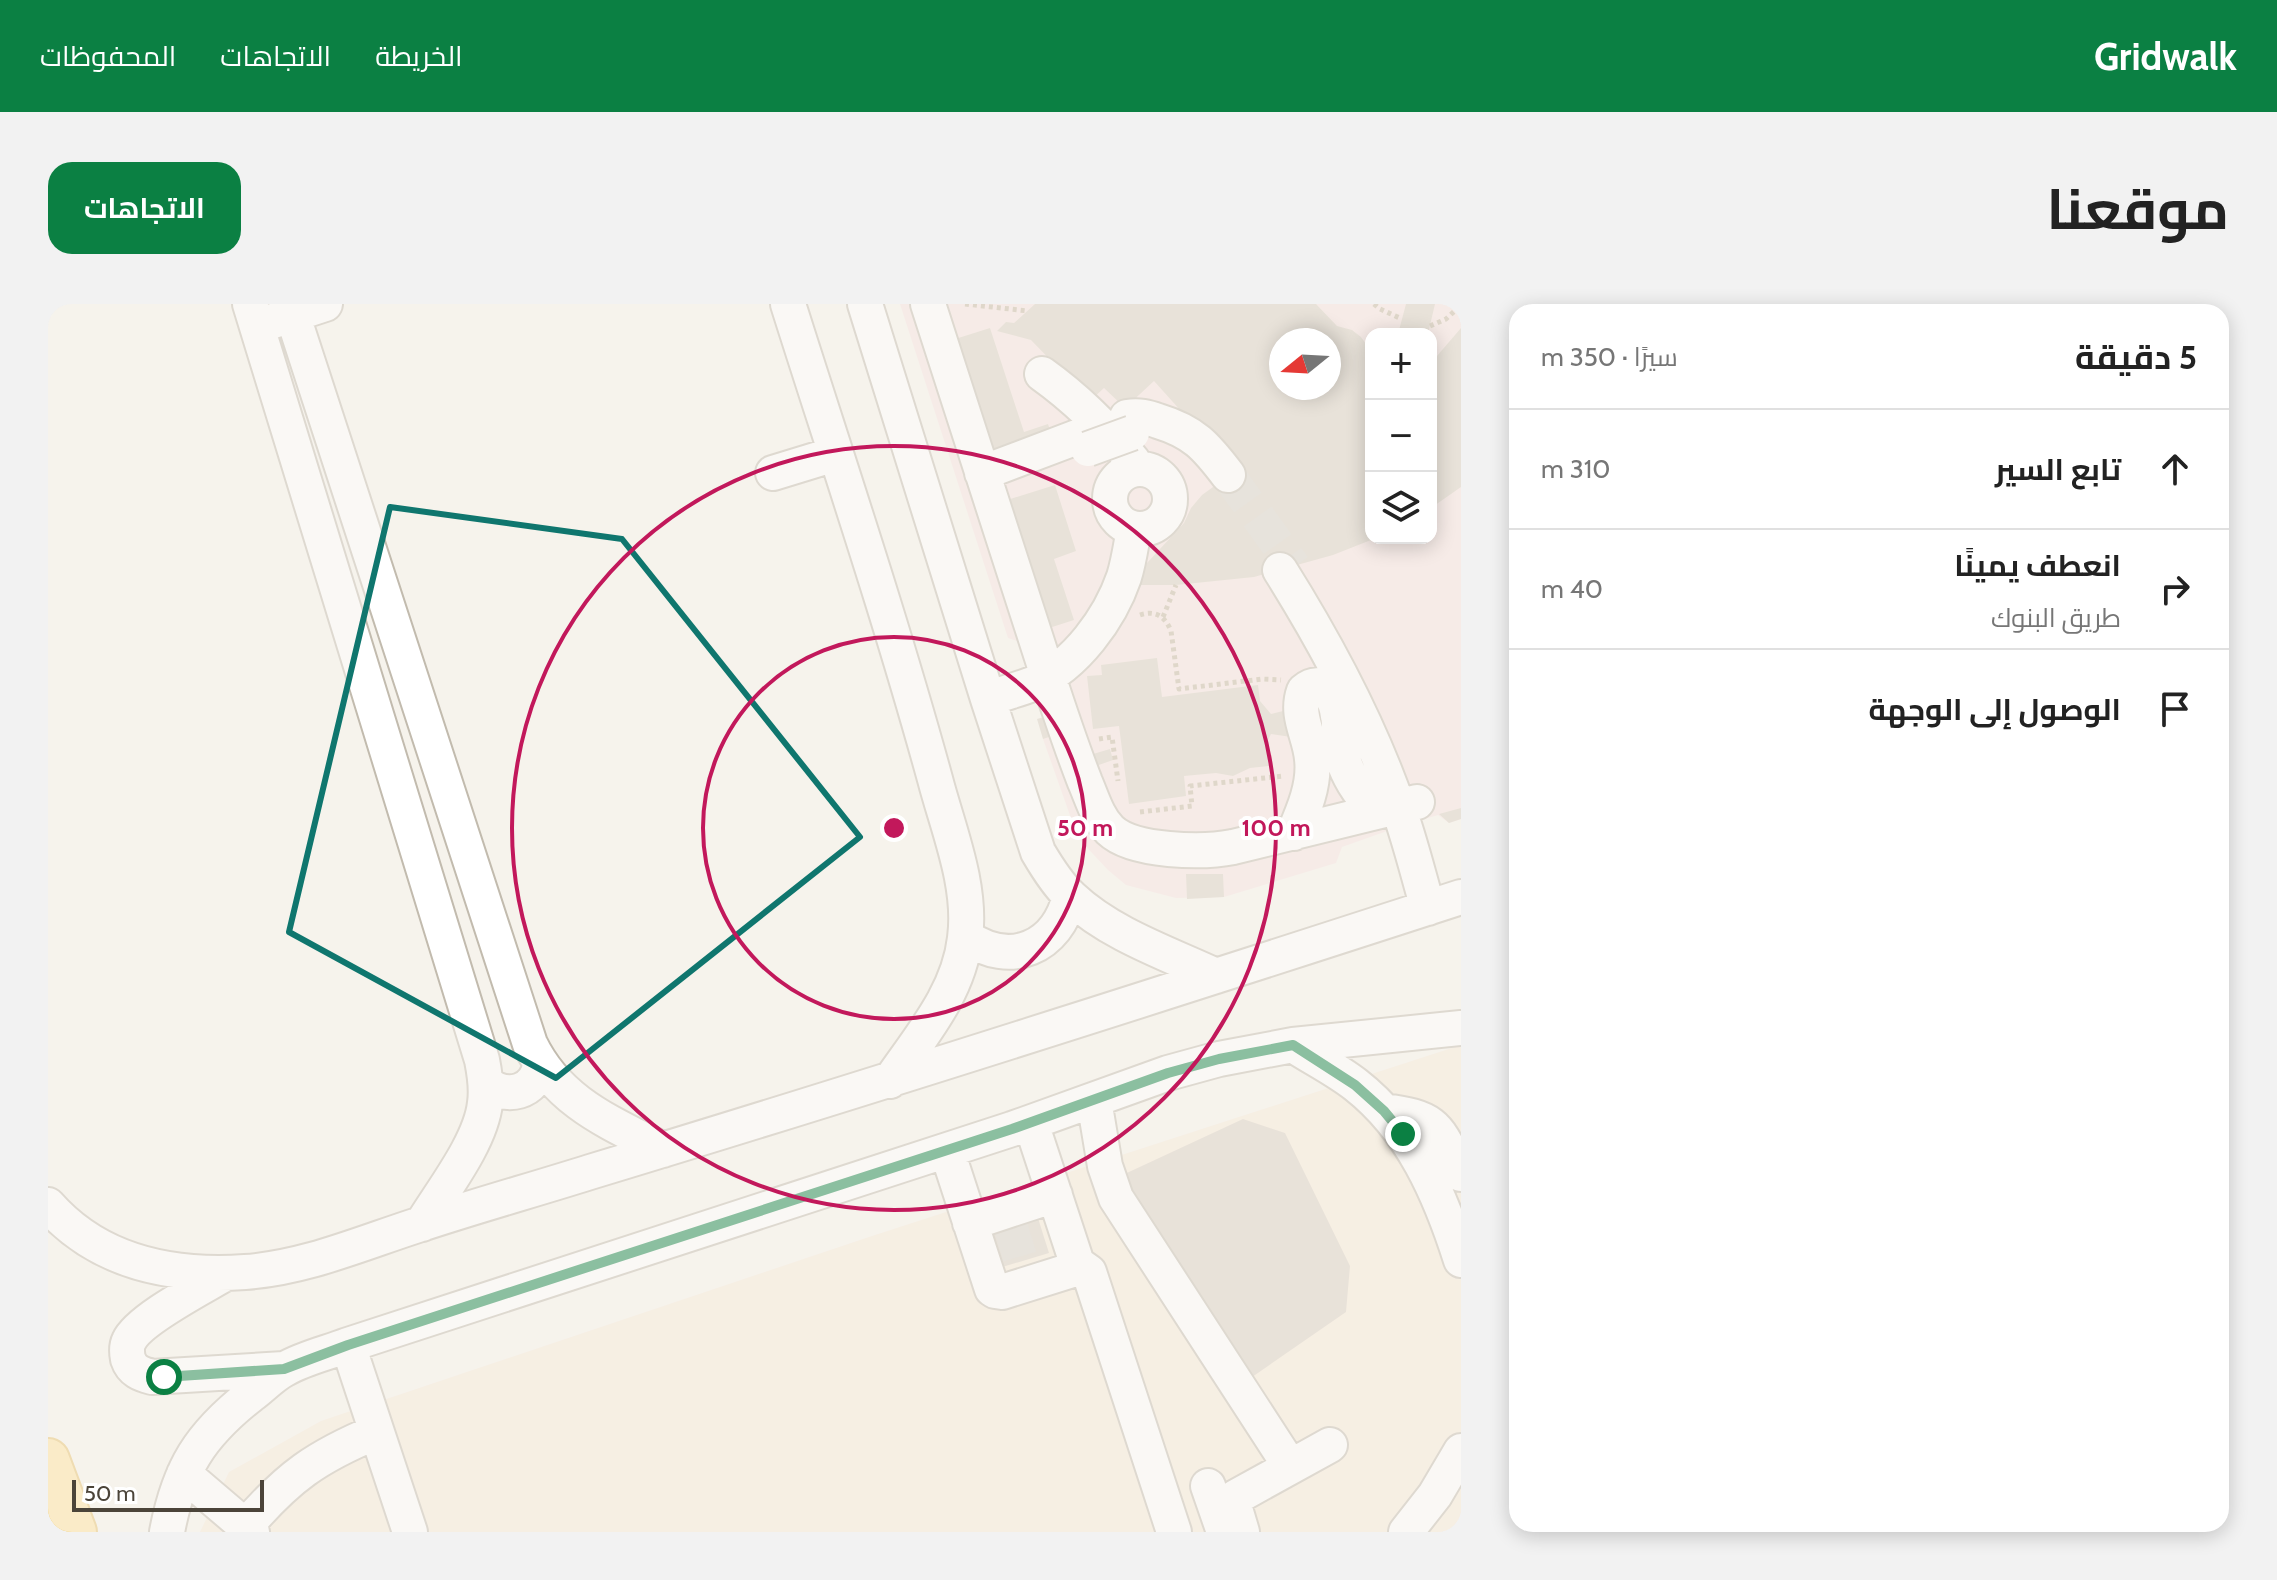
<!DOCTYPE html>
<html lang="ar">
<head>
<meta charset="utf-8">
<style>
  :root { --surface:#fff; --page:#f2f2f2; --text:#222; --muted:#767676; --line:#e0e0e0; --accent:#0b8043 }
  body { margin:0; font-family:Cabin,Cairo,sans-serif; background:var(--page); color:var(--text); direction:rtl }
  .controls { position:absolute; right:24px; top:24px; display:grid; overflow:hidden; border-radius:16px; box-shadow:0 4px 20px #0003 }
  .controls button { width:72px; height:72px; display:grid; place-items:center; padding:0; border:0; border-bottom:2px solid var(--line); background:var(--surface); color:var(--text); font:40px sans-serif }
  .compass { position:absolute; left:1221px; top:24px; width:72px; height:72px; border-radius:50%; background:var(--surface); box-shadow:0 4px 20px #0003; rotate:252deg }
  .scale { position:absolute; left:24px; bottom:20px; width:192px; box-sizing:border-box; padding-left:8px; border:4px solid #4b4439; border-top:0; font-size:22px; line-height:28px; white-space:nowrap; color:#4b4439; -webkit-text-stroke:6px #fff; paint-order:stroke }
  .stop { position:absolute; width:24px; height:24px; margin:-18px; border:6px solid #0b8043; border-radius:50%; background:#fff }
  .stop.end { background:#0b8043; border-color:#fff; box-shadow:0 2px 8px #0008 }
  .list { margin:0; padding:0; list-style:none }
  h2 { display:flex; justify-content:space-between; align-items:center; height:104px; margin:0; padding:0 32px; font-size:34px }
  h2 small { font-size:26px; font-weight:400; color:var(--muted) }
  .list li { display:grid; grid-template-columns:52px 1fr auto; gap:24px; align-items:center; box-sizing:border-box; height:120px; padding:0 32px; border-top:2px solid var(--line) }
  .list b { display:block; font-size:30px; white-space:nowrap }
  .list p { margin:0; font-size:26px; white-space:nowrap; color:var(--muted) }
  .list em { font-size:26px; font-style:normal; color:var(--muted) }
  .icon { flex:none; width:44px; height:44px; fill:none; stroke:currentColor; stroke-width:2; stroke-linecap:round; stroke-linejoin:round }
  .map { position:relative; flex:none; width:1413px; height:1228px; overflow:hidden; direction:ltr; border-radius:24px }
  header { display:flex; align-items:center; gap:48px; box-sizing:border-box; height:112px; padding:0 40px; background:var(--accent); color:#fff }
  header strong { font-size:38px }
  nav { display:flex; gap:44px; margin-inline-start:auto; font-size:28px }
  .intro { display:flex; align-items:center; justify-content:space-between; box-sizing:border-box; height:192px; padding:0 48px }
  h1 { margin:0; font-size:56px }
  .button { padding:20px 36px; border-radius:24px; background:var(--accent); color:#fff; font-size:28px; font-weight:700 }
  main { display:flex; gap:48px; padding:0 48px }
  aside { flex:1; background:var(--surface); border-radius:24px; box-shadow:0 4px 20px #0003 }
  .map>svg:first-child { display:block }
  .commercial { fill:#f7ead8 }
  .medical { fill:#f6e3e0; fill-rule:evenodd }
  .building { fill:#d8cfc1; fill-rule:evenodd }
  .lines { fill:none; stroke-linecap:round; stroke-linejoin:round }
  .minor-tunnel { stroke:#d4d0c8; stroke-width:34; stroke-dasharray:34 17; stroke-linecap:butt }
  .minor-casing { stroke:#c2bbae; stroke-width:38 }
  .major-casing { stroke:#e6c16a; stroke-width:46 }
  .path { stroke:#c4b79f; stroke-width:5; stroke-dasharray:4 4; stroke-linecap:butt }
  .minor { stroke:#fff; stroke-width:34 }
  .major { stroke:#ffe39c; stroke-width:42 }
  .minor-bridge-casing { stroke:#c2bbae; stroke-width:38; stroke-linecap:butt }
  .minor-bridge { stroke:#fff; stroke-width:34 }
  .route { stroke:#0b8043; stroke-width:10 }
  .marked { fill:none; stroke:#0f766e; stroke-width:6; stroke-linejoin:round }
  .ring { fill:none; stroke:#c2185b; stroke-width:4 }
  .centre { fill:#c2185b; stroke:#fff; stroke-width:4 }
  .ring-label { font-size:24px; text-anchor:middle; font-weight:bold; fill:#c2185b; stroke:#fff; stroke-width:8; stroke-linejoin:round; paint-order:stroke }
</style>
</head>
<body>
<header>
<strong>Gridwalk</strong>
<nav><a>الخريطة</a><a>الاتجاهات</a><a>المحفوظات</a></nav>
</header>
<div class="intro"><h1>موقعنا</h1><a class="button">الاتجاهات</a></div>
<main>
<aside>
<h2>5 دقيقة<small>سيرًا · 350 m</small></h2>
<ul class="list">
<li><svg class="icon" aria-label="ahead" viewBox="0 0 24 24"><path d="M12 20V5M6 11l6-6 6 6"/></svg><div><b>تابع السير</b></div><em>310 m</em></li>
<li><svg class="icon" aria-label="right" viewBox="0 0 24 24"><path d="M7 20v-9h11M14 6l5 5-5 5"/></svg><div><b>انعطف يمينًا</b><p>طريق البنوك</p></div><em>40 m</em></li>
<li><svg class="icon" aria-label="arrive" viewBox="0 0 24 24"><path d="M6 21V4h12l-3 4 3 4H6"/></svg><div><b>الوصول إلى الوجهة</b></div></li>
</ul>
</aside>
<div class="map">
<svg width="1413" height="1228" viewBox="0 0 1413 1228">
  <rect width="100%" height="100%" fill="#f6f3ec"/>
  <!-- commercial -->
  <path class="commercial" d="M 1413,741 L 1413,1228 L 152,1228 L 181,1168 L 273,1117 L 824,932 Z"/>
  <!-- medical -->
  <path class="medical" d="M 852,0 L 1413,0 L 1413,515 L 1401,519 L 1390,511 L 1356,521 L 1294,543 L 1288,559 L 1176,593 L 1128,594 L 1078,581 L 1060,566 L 1030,534 L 995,435 L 994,410 L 969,337 L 960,334 ZM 1323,30 L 1383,30 L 1383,234 L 1323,234 ZM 1233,36 L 1281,36 L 1281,84 L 1233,84 Z"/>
  <!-- building -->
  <path class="building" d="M 987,0 L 1268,0 L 1289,22 L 1304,26 L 1313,33 L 1323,47 L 1323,236 L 1285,251 L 1206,273 L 1128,281 L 1089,281 L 1086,273 L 1136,219 L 1143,204 L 1154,191 L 1187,167 L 1106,77 L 1077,104 L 1056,84 L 1042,97 L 983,36 L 949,27 L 958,18 L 966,19 ZM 1233,36 L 1281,36 L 1281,84 L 1233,84 Z
    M 1358,0 L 1387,0 L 1380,30 L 1350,30 Z
    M 942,24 L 976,128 L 1000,120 L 1005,135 L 943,156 L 904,36 Z
    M 1413,24 L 1413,183 L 1383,204 L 1383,59 Z
    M 1007,181 L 1028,247 L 1006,255 L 1026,316 L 998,325 L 956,197 Z
    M 1109,354 L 1114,393 L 1210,381 L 1212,397 L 1223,410 L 1239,406 L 1237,418 L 1243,433 L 1223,430 L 1218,440 L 1221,462 L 1202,464 L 1185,472 L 1168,469 L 1136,472 L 1138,492 L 1081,500 L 1071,422 L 1045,425 L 1039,372 L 1054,371 L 1053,361 Z
    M 1003,411 L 1010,430 L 995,435 L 989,415 Z
    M 1062,445 L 1065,456 L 1048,462 L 1045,450 Z
    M 1413,504 L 1413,515 L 1401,519 L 1391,510 Z
    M 1138,570 L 1175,570 L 1176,593 L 1139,595 Z
    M 1195,815 L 1237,829 L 1302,962 L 1298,1008 L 1194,1080 L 1068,874 Z
    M 989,911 L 1001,949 L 941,967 L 930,929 Z"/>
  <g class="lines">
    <!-- minor-tunnel -->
    <path class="minor-tunnel" d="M 1180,171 L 1246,263
      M 962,920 L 973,957"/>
    <!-- minor casing -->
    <g class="minor-casing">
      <path id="minor" d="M 202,0 L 434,756 C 437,771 439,785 437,799 C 433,838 394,887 374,920
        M 241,0 L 482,740 C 510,798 561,818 615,846
        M 740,0 C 790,158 843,315 887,475 C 900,525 924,581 917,634 C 911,689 872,733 842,777
        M 817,0 L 940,395 L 990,548 C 1000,565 1010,581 1024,594 C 1062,630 1121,650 1168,672
        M 880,0 C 919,123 959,246 999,369 C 1011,406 1023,442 1037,478 C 1044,494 1049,513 1062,526 C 1085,548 1155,549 1185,543 L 1369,498
        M 225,17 L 277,0
        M 994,70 C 1029,95 1058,124 1085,157
        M 1079,113 C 1091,111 1099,113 1110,117 C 1146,128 1158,142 1180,171
        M1062 195a30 30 0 1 1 60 0a30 30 0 1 1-60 0Z
        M 725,169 L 787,150
        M 934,169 L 1037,130
        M 1232,266 C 1279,341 1321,419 1350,503 C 1362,536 1370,570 1380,604
        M 940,395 C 956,389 972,385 987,379 C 1028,361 1062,314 1076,273 C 1081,257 1083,241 1086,225
        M 1246,529 C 1256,506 1267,480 1264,455 C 1262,431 1247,412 1256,387 C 1275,370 1288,394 1290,412 C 1292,420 1290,428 1292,437 C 1293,445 1295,453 1297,461 C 1304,479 1315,493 1327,508
        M 918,633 C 963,664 1009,644 1022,592
        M 1245,741 C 1265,754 1289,766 1308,781 C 1364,825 1392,890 1413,956
        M 438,779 C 458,796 488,789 492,761
        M 1046,796 L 1057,862 L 1068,894 L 1242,1162
        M 1336,807 C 1391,814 1389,823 1413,870
        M 899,847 L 944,985 L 947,987 L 954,988 L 1024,966 L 1027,960 L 1027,953 L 983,819
        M 0,901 C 51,959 123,973 197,968 C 257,964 314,939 370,921 C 427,902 485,886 542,868 C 833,780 1123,687 1413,593
        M 922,919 L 1007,891
        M 1027,958 L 1041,968 L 1126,1228
        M 178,969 C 155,983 91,1015 81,1037 C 78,1043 79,1050 80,1055 C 84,1067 93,1070 104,1073 L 236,1065
        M 300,1041 L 362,1228
        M 136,1170 L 204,1228
        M 1160,1182 L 1176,1228
        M 119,1228 C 131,1164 152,1131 203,1091 C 214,1083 225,1071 237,1065 C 256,1054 279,1049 300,1041 L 964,825 L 1120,769 L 1171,755 L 1245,741 L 1413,724
        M 195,1228 L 198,1222 C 240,1173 268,1153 328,1128
        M 1194,1228 L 1186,1201 L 1188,1193 L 1282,1141
        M 1358,1228 L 1387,1191 L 1413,1147"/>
    </g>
    <!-- major casing -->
    <g class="major-casing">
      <path id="major" d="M 0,1156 L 27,1228"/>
    </g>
    <!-- path -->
    <path class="path" d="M 917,0 L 980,7
      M 1326,0 L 1332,5 L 1354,15
      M 1382,22 L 1398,15 L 1413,1
      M 1092,311 C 1107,306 1117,312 1123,327 L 1131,385 L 1214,375 L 1233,376
      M 1115,313 L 1128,281
      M 1051,435 L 1064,433 L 1070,477
      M 1092,508 L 1144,502 L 1142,482 L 1235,472"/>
    <!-- minor -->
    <use href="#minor" class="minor"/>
    <!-- major -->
    <use href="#major" class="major"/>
    <!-- minor-bridge casing -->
    <g class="minor-bridge-casing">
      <path id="minor-bridge" d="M 1040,145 L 1084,129"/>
    </g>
    <!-- minor-bridge -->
    <use href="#minor-bridge" class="minor-bridge"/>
  </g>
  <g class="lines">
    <!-- route -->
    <path class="route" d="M 116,1073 L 236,1065 L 300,1041 L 964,825 L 1120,769 L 1171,755 L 1245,741 L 1307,781 L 1336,807 L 1355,830"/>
  </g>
  <!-- marked area -->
  <path d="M0 0H1413V1228H0ZM 342,203 L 574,235 L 812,533 L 508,774 L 241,628 Z" fill="#f6f3ec" fill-opacity=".55" fill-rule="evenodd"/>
  <path class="marked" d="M 342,203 L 574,235 L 812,533 L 508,774 L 241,628 Z"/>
  <!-- distance rings -->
  <g class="ring">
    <circle cx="846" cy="524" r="191"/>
    <circle cx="846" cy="524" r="382"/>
  </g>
  <circle cx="846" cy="524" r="12" class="centre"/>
  <g class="ring-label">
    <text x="1037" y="532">50 m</text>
    <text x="1228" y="532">100 m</text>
  </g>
</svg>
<div class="controls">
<button>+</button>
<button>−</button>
<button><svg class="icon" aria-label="layers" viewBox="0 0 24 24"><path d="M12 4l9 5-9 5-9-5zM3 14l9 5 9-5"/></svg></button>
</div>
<svg class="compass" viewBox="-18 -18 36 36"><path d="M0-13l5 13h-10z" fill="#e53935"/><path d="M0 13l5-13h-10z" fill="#767676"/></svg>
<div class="scale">50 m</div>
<div class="stop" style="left:116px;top:1073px"></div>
<div class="stop end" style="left:1355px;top:830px"></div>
</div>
</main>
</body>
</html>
